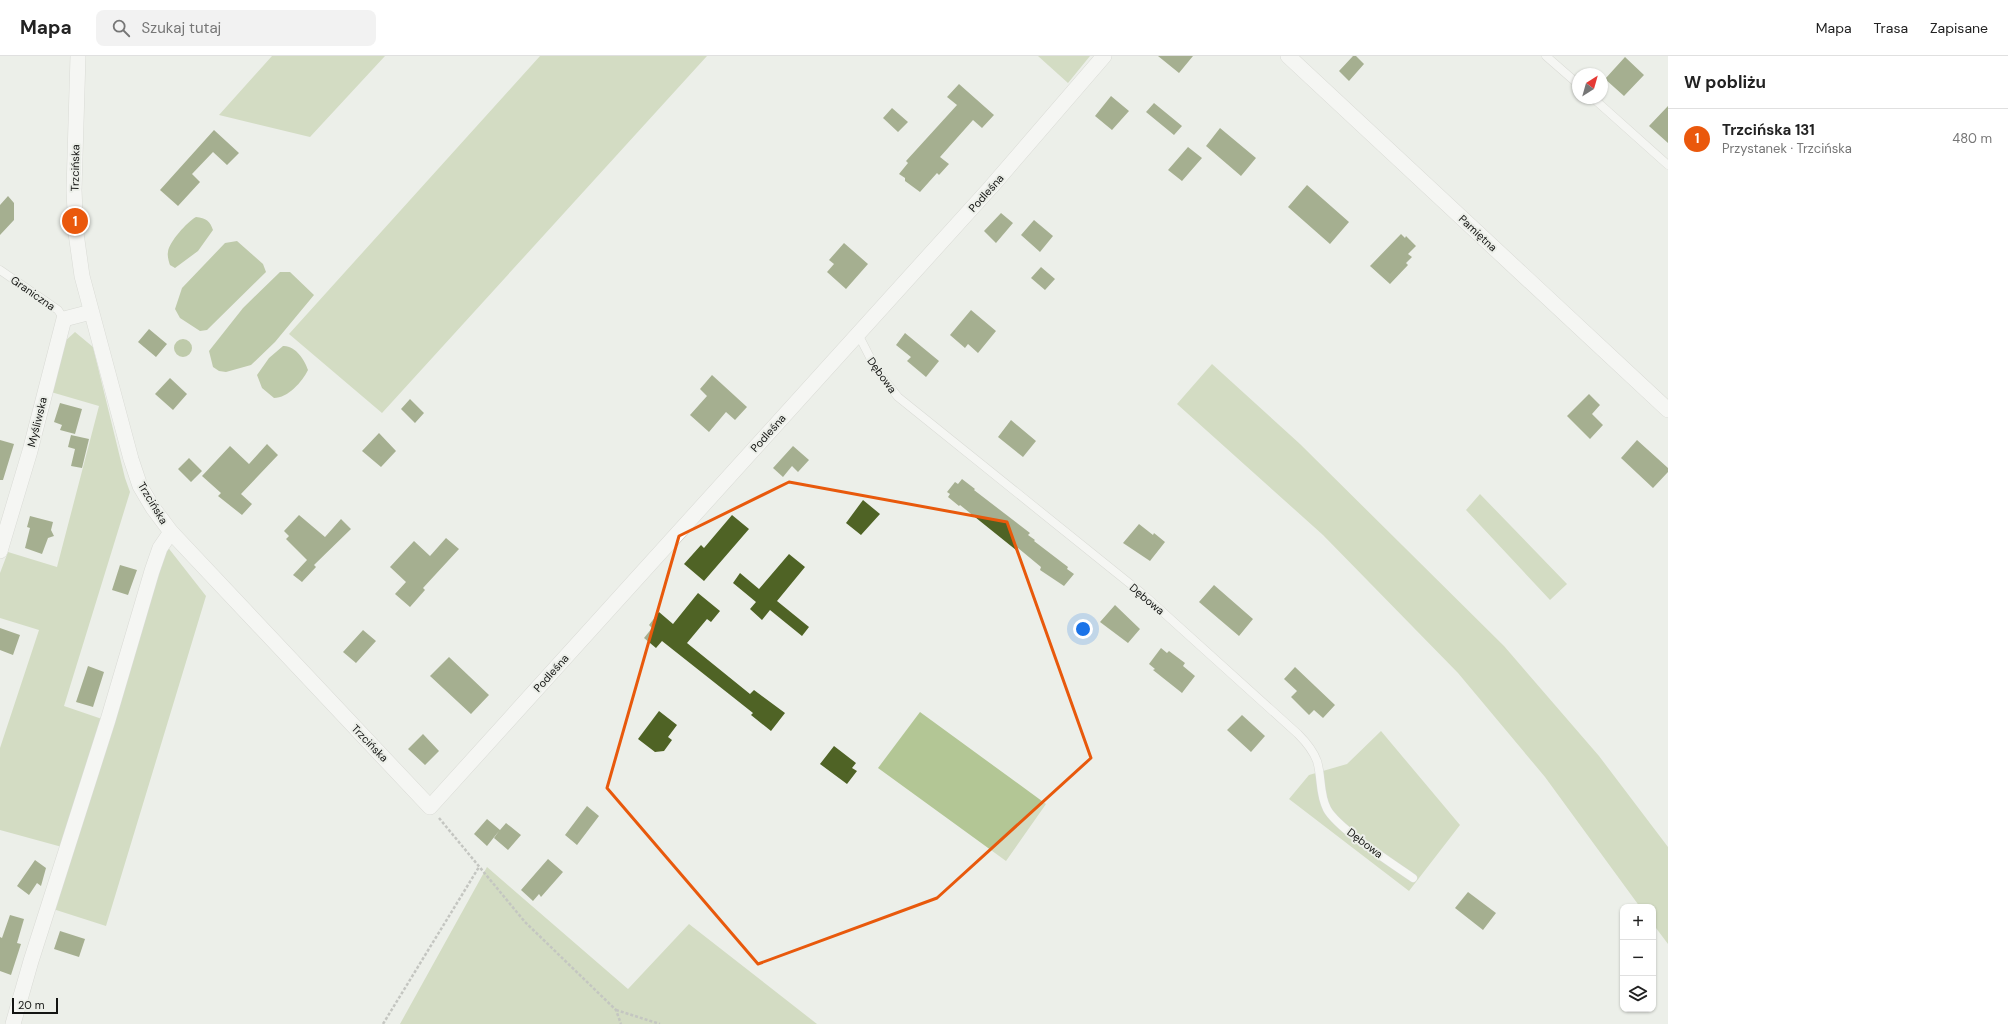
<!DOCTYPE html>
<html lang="pl">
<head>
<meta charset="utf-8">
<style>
  :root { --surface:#fff; --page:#f2f2f2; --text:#222; --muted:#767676; --line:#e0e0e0; --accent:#ea580c }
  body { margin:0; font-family:"DM Sans",sans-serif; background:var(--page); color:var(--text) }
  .controls { position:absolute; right:12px; bottom:12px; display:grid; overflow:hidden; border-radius:8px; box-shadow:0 1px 3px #0004 }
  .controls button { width:36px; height:36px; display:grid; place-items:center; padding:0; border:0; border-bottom:1px solid var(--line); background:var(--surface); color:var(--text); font:20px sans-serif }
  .compass { position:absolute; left:1572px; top:12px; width:36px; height:36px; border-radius:50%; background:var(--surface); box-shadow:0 1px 3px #0004; rotate:37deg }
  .scale { position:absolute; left:12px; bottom:10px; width:46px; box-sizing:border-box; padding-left:4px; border:2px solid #131412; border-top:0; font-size:11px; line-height:14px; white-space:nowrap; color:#131412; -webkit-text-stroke:3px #ecefe9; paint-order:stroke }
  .you { position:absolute; left:1083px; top:573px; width:14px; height:14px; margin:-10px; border:3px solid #fff; border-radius:50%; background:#1a73e8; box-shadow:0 0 0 6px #1a73e833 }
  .badge { display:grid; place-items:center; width:26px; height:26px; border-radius:50%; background:var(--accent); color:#fff; font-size:13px; font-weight:700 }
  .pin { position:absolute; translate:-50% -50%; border:2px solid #fff; box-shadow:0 1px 4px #0006 }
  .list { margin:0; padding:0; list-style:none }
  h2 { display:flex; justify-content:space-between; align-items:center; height:52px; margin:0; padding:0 16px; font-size:17px }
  h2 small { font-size:13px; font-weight:400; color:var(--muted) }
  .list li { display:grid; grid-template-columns:26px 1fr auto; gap:12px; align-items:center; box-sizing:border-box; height:60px; padding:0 16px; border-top:1px solid var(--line) }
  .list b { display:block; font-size:15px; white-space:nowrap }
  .list p { margin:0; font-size:13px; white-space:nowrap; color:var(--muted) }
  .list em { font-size:13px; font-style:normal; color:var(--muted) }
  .icon { flex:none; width:22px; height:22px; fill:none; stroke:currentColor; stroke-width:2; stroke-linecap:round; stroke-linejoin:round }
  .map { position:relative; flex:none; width:1668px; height:968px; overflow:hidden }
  header { display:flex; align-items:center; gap:24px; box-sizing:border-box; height:56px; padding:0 20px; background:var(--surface); border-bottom:1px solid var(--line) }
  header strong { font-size:19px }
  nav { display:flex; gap:22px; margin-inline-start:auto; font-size:14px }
  .search { width:280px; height:36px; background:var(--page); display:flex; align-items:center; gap:10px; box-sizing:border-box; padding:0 14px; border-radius:8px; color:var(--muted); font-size:15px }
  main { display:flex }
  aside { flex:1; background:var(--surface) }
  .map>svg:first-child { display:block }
  .green { fill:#b3c695 }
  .water { fill:#869d5e }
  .building { fill:#4f6325 }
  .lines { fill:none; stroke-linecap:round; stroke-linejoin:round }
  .lane-casing { stroke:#c2c4be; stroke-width:9 }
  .street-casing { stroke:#c2c4be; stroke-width:16 }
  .path { stroke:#929490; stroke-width:2.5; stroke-dasharray:3 2; stroke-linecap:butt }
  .lane { stroke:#fff; stroke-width:8 }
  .street { stroke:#fff; stroke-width:15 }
  .marked { fill:none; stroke:#e8590c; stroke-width:3; stroke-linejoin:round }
  .labels { text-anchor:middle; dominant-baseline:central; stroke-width:4; stroke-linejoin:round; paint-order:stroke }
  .street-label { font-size:11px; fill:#131412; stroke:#ecefe9 }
</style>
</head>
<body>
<header>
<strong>Mapa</strong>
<div class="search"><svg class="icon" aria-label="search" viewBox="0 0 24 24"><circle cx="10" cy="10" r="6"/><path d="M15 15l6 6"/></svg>Szukaj tutaj</div>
<nav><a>Mapa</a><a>Trasa</a><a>Zapisane</a></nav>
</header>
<main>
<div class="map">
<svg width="1668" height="968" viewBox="0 0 1668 968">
  <rect width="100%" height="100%" fill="#ecefe9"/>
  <!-- green -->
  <path class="green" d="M 272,0 L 385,0 L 310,81 L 219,59 Z
    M 540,0 L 707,0 L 382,357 L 289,278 Z
    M 1038,0 L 1090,0 L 1068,27 Z
    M 75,276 L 93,291 L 125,422 L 130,436 L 64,650 L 102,663 L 121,594 L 159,480 L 206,540 L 106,870 L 53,853 L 73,794 L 0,774 L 0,692 L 39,574 L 0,562 L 0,517 L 8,496 L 57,511 L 99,350 L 51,336 L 63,287 Z
    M 1212,308 L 1300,388 L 1504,590 L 1599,700 L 1668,791 L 1668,888 L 1653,868 L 1653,851 L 1640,851 L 1545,721 L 1458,617 L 1323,479 L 1177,348 Z
    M 1480,438 L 1567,528 L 1550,544 L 1466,454 Z
    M 920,656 L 1046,748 L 1006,805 L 878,712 Z
    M 1381,675 L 1460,769 L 1409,835 L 1289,743 L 1309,719 L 1347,708 Z
    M 487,811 L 628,933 L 689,868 L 817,968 L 400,968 Z"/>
  <!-- water -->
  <path class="water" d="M 196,161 C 206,162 210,165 213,174 L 198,195 L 175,212 L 170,209 C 169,206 167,200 168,196 C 169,186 187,166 196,161 Z
    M 237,185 L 263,208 L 266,216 L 207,274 L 200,275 L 180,262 L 175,253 L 182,232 L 225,187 Z
    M 280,216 L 290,216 L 314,239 L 275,286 L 251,309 L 226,316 L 219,315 L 213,311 L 209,295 L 243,252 Z
    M174 292a9 9 0 1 1 18 0a9 9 0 1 1-18 0Z
    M 283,290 C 295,289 305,304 308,314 C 302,326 288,342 274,342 L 262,332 L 257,319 L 269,302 Z"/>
  <!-- building -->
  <path class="building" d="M 1158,0 L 1193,0 L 1179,17 Z
    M 1353,0 L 1356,0 L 1364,8 L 1349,25 L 1339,15 Z
    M 1625,1 L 1644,19 L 1624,40 L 1605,23 Z
    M 959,28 L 994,59 L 982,72 L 973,64 L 940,101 L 949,108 L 939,119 L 937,117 L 920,136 L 905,125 L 905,122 L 899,118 L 908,107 L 906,105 L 957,49 L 947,41 Z
    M 1111,40 L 1129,55 L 1112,74 L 1095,60 Z
    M 1154,47 L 1182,70 L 1174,79 L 1146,56 Z
    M 1668,50 L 1668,87 L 1649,70 Z
    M 892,52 L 908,66 L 898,76 L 883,62 Z
    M 1220,72 L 1256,102 L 1241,120 L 1206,90 Z
    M 214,74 L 239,97 L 227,109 L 213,96 L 192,118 L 200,126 L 178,150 L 160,134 Z
    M 1188,91 L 1202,102 L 1182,125 L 1168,114 Z
    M 1307,129 L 1349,166 L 1330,188 L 1288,151 Z
    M 8,140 L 14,147 L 14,164 L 0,179 L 0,149 Z
    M 1001,157 L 1013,167 L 996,187 L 984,175 Z
    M 1034,164 L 1053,180 L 1040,196 L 1021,179 Z
    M 1401,178 L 1405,182 L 1406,180 L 1416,190 L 1408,198 L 1412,201 L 1406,207 L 1408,209 L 1390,228 L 1370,210 Z
    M 844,187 L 868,208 L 846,233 L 827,216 L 834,208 L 829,204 Z
    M 1041,211 L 1055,223 L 1045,234 L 1031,222 Z
    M 971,254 L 996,275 L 978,297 L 968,288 L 965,292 L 950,279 Z
    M 149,273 L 167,288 L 156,301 L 138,286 Z
    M 905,277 L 939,305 L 926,321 L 907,305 L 911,301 L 896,289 Z
    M 712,319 L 747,351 L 735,364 L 726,356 L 709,376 L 690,359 L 707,340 L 700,333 Z
    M 170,322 L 187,338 L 173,354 L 155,338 Z
    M 1589,338 L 1600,349 L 1592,358 L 1603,369 L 1590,383 L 1567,360 Z
    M 410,343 L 424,357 L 415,367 L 401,353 Z
    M 60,347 L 82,353 L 75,378 L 60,374 L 62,369 L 54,366 Z
    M 1011,364 L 1036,385 L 1023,401 L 998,381 Z
    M 379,377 L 396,395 L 381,411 L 362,395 Z
    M 71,379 L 89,383 L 82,412 L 71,410 L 75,393 L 68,391 Z
    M 0,384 L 14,388 L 3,424 L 0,424 Z
    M 1637,384 L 1668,412 L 1668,416 L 1653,432 L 1621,402 Z
    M 267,388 L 278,399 L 241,438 L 252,448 L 242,459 L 218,440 L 221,437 L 202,420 L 230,390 L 249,408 Z
    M 793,390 L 809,404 L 798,416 L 792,410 L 783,421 L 773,412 Z
    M 189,402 L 202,415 L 191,426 L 178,413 Z
    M 962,423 L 975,433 L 974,434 L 1030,477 L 1028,479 L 1035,484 L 1034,485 L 1068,511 L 1067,513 L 1074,518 L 1064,530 L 1040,514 L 1041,511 L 1018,492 L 1016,494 L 960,449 L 959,450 L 948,441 L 950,438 L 947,436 L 955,426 L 958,428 Z
    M 863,444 L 880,458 L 861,479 L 846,467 Z
    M 299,459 L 325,481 L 341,463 L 351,473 L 314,509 L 316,511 L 302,526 L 293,519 L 307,504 L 286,483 L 289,480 L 284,475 Z
    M 732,459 L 749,473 L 704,525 L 684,508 L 701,489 L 704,492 Z
    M 30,460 L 53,466 L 51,474 L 54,480 L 48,482 L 42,498 L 25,492 L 30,472 L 27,471 Z
    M 1139,468 L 1153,479 L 1154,477 L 1165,486 L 1150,505 L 1123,487 Z
    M 446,482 L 459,493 L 423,532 L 425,534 L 410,551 L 395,538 L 406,526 L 390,511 L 414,485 L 430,500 Z
    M 789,498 L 805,511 L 777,545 L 809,571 L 802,580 L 770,554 L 762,564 L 750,553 L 756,546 L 733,527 L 740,517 L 759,533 Z
    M 120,509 L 137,514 L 128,539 L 112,534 Z
    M 1214,529 L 1253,563 L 1239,580 L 1199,546 Z
    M 698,537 L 720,555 L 711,566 L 707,563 L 687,587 L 750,638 L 754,634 L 785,657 L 771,675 L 751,659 L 753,657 L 662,585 L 656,592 L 644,582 L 652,572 L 649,569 L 659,556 L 673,568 Z
    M 1115,549 L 1140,573 L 1128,587 L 1100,566 Z
    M 0,572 L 20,579 L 13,599 L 0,594 Z
    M 363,574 L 376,585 L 356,607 L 343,596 Z
    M 1161,592 L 1167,597 L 1169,595 L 1185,607 L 1183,610 L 1195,620 L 1182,637 L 1153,614 L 1155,613 L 1149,608 Z
    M 449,601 L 489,639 L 471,658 L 430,620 Z
    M 88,610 L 104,616 L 93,651 L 76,646 Z
    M 1295,611 L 1335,649 L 1323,662 L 1314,654 L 1309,659 L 1291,641 L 1297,635 L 1284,623 Z
    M 659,655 L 677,669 L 668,681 L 672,684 L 664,695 L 655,696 L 638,683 Z
    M 1242,659 L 1265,680 L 1251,696 L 1227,674 Z
    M 423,678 L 439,695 L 425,709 L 408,693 Z
    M 834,690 L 856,707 L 852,712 L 857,715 L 847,728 L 820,708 Z
    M 587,750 L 599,760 L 577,789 L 565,779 Z
    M 487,763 L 500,774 L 506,767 L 521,779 L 508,794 L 494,782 L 499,775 L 487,790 L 474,778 Z
    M 548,803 L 563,816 L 541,841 L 539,838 L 533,845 L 521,834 Z
    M 35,804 L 46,812 L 41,830 L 37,827 L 29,839 L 17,830 Z
    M 1468,836 L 1496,857 L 1483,874 L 1455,852 Z
    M 10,859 L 24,863 L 17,887 L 21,888 L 11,919 L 0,915 L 0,881 L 2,882 Z
    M 60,875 L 85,883 L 79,901 L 54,893 Z"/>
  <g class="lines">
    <!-- lane casing -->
    <g class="lane-casing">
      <path id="lane" d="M 1546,0 L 1578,28
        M 1593,42 L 1668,109
        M 0,214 L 58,254 L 64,263
        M 858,278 L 876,313 L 898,341 L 1144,539 L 1298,678 C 1305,685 1313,694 1317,705 C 1322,721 1319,738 1327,753 C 1337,772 1393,808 1413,822"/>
    </g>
    <!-- street casing -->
    <g class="street-casing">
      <path id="street" d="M 78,0 L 74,134 L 76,177 L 82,220 L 131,403 L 140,430 L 153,452 L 171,476 L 430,751 L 991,131 L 1104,0
        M 1288,0 L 1668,354
        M 0,495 L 30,395 L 64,263 L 91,256
        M 13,968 L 31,905 L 108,664 L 152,515 L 160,492 L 171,476"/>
    </g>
    <!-- path -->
    <path class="path" d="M 439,762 L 525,866 L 616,954 L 621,968
      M 616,954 L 660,968
      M 383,968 L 479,811"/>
    <!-- lane -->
    <use href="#lane" class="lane"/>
    <!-- street -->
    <use href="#street" class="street"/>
  </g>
  <!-- marked area -->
  <path d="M0 0H1668V968H0ZM 789,426 L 1007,466 L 1091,702 L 937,842 L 758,908 L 607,732 L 679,480 Z" fill="#ecefe9" fill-opacity=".55" fill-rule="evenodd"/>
  <path class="marked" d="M 789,426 L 1007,466 L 1091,702 L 937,842 L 758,908 L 607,732 L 679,480 Z"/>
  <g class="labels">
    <!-- street labels -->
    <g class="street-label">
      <text transform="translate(75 112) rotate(-89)">Trzcińska</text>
      <text transform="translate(986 137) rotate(-48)">Podleśna</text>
      <text transform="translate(1478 177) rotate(43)">Pamiętna</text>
      <text transform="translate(33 237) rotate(35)">Graniczna</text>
      <text transform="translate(882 319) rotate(54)">Dębowa</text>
      <text transform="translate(37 366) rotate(-76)">Myśliwska</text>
      <text transform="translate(768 377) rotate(-48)">Podleśna</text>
      <text transform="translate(153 447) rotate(59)">Trzcińska</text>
      <text transform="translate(1147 543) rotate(40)">Dębowa</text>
      <text transform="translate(551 617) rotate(-48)">Podleśna</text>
      <text transform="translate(370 687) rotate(46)">Trzcińska</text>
      <text transform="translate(1365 787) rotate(37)">Dębowa</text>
    </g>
  </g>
</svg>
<div class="controls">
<button>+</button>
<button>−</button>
<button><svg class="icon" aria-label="layers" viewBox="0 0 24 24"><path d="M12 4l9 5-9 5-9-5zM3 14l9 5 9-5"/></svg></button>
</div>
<svg class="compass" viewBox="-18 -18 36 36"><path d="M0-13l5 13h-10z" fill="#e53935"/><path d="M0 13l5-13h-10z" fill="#767676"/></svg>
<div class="scale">20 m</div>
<div class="you"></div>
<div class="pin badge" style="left:75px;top:165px">1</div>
</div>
<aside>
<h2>W pobliżu<small></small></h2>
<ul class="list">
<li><span class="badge">1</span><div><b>Trzcińska 131</b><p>Przystanek · Trzcińska</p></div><em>480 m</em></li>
</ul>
</aside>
</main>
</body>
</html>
